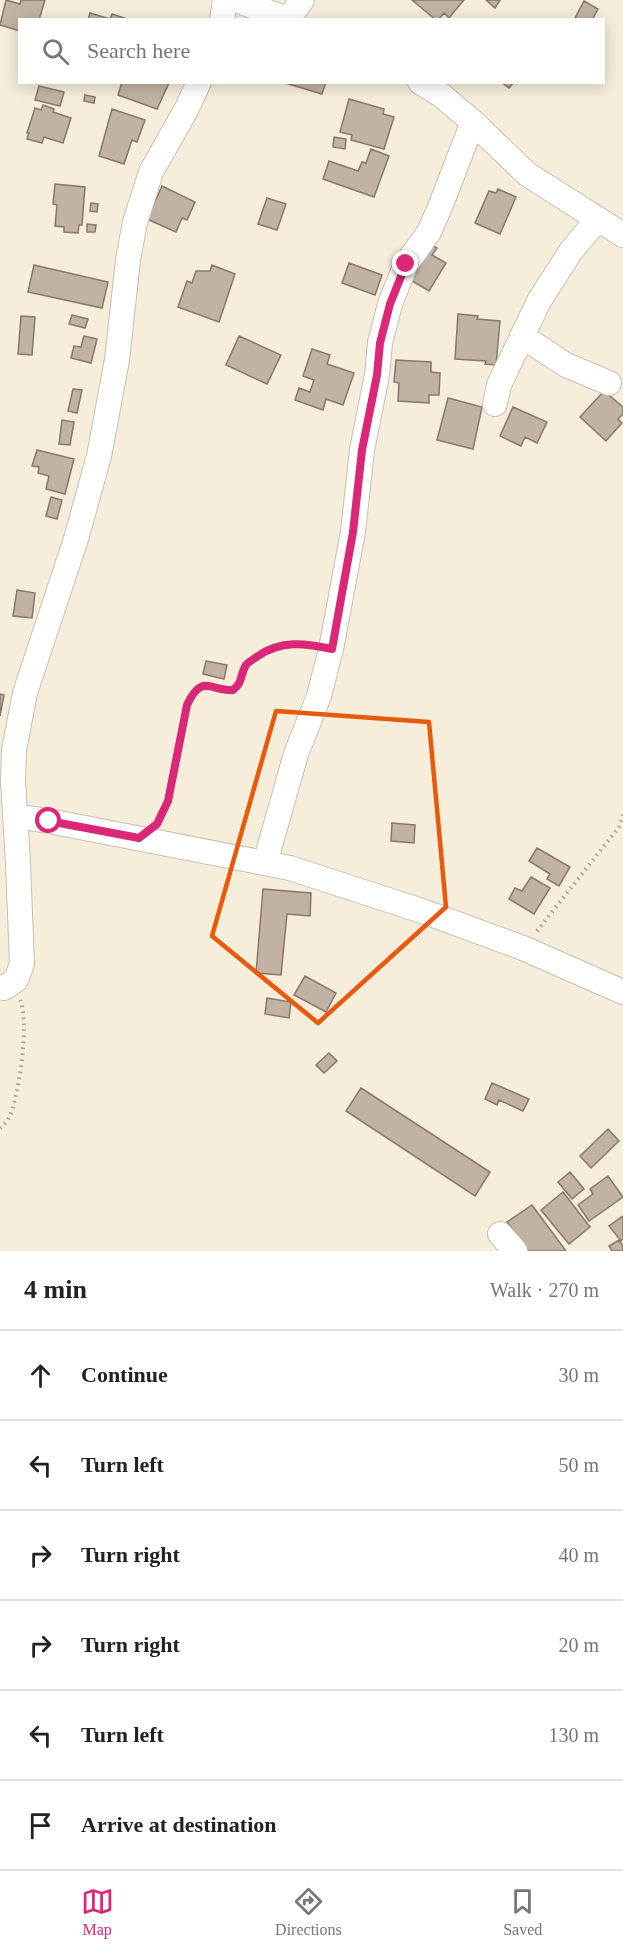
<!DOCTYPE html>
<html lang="en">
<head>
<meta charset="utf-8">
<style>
  :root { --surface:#fff; --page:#f2f2f2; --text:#222; --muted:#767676; --line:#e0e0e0; --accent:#db2777 }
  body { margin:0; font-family:"Times New Roman",serif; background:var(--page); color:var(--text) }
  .stop { position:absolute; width:18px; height:18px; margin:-14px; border:4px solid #db2777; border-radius:50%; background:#fff }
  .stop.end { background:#db2777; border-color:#fff; box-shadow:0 2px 6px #0008 }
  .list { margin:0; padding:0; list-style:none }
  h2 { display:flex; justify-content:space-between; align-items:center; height:78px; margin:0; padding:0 24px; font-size:26px }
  h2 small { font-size:20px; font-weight:400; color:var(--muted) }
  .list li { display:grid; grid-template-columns:39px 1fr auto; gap:18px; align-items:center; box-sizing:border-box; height:90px; padding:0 24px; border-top:2px solid var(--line) }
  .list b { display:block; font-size:22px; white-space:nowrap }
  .list em { font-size:20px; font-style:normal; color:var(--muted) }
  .icon { flex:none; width:33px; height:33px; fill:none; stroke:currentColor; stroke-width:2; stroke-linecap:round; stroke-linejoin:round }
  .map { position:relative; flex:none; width:623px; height:1251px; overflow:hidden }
  .search { position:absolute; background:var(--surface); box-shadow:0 3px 15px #0003; left:18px; right:18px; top:18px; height:66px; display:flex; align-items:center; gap:15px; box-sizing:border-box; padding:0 21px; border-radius:0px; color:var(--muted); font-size:22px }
  .sheet { height:618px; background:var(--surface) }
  nav { display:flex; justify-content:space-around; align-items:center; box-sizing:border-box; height:84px; border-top:2px solid var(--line); background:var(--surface); font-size:16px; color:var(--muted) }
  nav a { display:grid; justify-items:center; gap:3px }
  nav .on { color:var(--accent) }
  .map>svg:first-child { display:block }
  .building { fill:#c2b2a4; stroke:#87786b; stroke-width:1.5 }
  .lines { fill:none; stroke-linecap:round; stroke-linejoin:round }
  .minor-casing { stroke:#c8c0ae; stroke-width:26 }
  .path { stroke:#a49e90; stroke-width:4; stroke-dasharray:1.5 4.5; stroke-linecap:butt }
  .minor { stroke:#fff; stroke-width:24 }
  .route { stroke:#db2777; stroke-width:8 }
  .marked { fill:none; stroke:#e8590c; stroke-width:4.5; stroke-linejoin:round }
</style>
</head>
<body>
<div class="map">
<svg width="623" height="1251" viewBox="0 0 623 1251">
  <rect width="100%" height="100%" fill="#f6eddb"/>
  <!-- building -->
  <path class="building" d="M 6,0 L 20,4 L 21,0 L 45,0 L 39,20 L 20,20 L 20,31 L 0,25 Z
    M 412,0 L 464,0 L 449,18 L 444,13 L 438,20 L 436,20 Z
    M 486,0 L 500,0 L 495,8 Z
    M 584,1 L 598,9 L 592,20 L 574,20 Z
    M 90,13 L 110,19 L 112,14 L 130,20 L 88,20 Z
    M 122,82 L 167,82 L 169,83 L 157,109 L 118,95 Z
    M 282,82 L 326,82 L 322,94 Z
    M 501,82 L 514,82 L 509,88 Z
    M 39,86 L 64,92 L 60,106 L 35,100 Z
    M 85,95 L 95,97 L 94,103 L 84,101 Z
    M 349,99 L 384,109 L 383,114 L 394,117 L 384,149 L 351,140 L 352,135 L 340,132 Z
    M 43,105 L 54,109 L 53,112 L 71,118 L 63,143 L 44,137 L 42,143 L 27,139 L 29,133 L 27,133 L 35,108 L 41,110 Z
    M 112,109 L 145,120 L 137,142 L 132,140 L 124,164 L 99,156 Z
    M 334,137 L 346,139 L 345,149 L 333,147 Z
    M 371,149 L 389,156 L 374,197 L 323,179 L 329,161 L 358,171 L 362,162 L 366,163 Z
    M 55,184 L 85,187 L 82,225 L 79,225 L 78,233 L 64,232 L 64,227 L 55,226 L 57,205 L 53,204 Z
    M 162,186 L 195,202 L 187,220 L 182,218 L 176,232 L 147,219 Z
    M 498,189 L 516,197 L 500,234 L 475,223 L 489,191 L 496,193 Z
    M 267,198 L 286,204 L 277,230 L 258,224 Z
    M 91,203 L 98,204 L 97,212 L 90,211 Z
    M 87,224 L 96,225 L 95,232 L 87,232 Z
    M 428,243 L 437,248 L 432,255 L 446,263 L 429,291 L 407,278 Z
    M 349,263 L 382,275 L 375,295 L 342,283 Z
    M 34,265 L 108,282 L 102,308 L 28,292 Z
    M 212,265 L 235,274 L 219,322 L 178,307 L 187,281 L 192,283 L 196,271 L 210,271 Z
    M 458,314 L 478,316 L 477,319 L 500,321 L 496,365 L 485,364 L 486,361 L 455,359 Z
    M 72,315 L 88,319 L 85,328 L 69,324 Z
    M 21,316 L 35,317 L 32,355 L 18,354 Z
    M 84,336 L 97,339 L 91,363 L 71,358 L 74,346 L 81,347 Z
    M 239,336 L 281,355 L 267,384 L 226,365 Z
    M 312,349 L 330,355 L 327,364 L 354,373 L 343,405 L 326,399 L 323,410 L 295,400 L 299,388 L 310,392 L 314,380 L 303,376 Z
    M 396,360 L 431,362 L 431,372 L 440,373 L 439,395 L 429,395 L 429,403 L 398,401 L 399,383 L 394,382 Z
    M 73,389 L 82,390 L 77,413 L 68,411 Z
    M 604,391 L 623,407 L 623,414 L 618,419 L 622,423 L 606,441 L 580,417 Z
    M 448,398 L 482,407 L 473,449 L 437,440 Z
    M 513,407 L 547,422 L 537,443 L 525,437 L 521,446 L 500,436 Z
    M 62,420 L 74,422 L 70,445 L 59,444 Z
    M 37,450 L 74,459 L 65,494 L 46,489 L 49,476 L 38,473 L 39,467 L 32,466 Z
    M 51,497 L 62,500 L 57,519 L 46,516 Z
    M 17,590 L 35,593 L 32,618 L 13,616 Z
    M 206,661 L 227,665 L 224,679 L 203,674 Z
    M 0,694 L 4,695 L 0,716 Z
    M 392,823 L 415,825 L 414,843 L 391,841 Z
    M 537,848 L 570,867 L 559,886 L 547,879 L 550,874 L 529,861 Z
    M 531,877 L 550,888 L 534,914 L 509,899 L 515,888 L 522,891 Z
    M 263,889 L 311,893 L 310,916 L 287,914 L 281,975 L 256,973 Z
    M 305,976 L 336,993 L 326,1012 L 294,995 Z
    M 267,998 L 291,1002 L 289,1018 L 265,1014 Z
    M 329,1053 L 337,1061 L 324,1073 L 316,1065 Z
    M 492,1083 L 529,1099 L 523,1111 L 499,1100 L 497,1105 L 485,1099 Z
    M 361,1088 L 490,1172 L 475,1196 L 346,1111 Z
    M 608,1129 L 619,1141 L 591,1168 L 580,1156 Z
    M 570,1172 L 584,1189 L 572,1199 L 558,1182 Z
    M 608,1176 L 623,1197 L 589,1221 L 578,1205 L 593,1194 L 590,1189 Z
    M 563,1192 L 590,1227 L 569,1244 L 541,1210 Z
    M 532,1205 L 566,1251 L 528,1251 L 507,1222 Z
    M 623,1216 L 623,1239 L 621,1241 L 609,1226 Z
    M 619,1240 L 623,1246 L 623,1251 L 612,1251 L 609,1246 Z"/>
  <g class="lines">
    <!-- minor casing -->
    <g class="minor-casing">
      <path id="minor" d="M 236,0 L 290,20
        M 288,19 L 302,0
        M 222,20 L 225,0
        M 420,82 L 441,95 L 473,122 L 527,174 L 623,235
        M 522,336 L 566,365 L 609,383
        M 495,404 L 499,385 L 539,301 L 571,251 L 597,220
        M 15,816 L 49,821 L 290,868 L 425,912 L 523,948 L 623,992
        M 265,863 L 296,754 L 319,696 L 331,649 L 353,532 L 362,450 L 377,375 L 380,343 L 390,304 L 406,264 L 429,232 L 440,207 L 473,122
        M 0,987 L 4,988 L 16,980 L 22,964 L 18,863 L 13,781 L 14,750 L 25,693 L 76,539 L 99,456 L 117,360 L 128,260 L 135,222 L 151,172 L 186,110 L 199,82
        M 500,1234 L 515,1251"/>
    </g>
    <!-- path -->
    <path class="path" d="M 158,822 L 168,801 L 187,705 C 202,673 210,691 233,690 C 243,684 241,674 246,666 C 255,649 293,641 310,644
      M 537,931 L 619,827 L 623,815
      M 0,1128 C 2,1126 5,1124 7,1121 C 19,1104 30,1018 20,1000"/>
    <!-- minor -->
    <use href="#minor" class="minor"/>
  </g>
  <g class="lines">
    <!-- route -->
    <path class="route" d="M 49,821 L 139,838 L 157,824 L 168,801 L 187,705 C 202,673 210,691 233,690 C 243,683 240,674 246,665 C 248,662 254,659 258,656 C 281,640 305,643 332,649 L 353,532 L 362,450 L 377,375 L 380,343 L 390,304 L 406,264"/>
  </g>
  <!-- marked area -->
  <path class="marked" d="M 276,711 L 429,722 L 446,907 L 318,1023 L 212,936 Z"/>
</svg>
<div class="stop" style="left:49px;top:821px"></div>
<div class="stop end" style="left:406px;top:264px"></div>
<div class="search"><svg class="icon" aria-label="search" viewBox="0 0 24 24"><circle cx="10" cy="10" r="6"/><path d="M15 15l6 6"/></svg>Search here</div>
</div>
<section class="sheet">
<h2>4 min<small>Walk · 270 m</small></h2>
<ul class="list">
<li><svg class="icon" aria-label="ahead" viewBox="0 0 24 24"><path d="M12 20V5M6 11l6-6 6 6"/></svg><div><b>Continue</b></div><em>30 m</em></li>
<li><svg class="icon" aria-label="left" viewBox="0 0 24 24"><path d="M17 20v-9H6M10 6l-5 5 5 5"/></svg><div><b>Turn left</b></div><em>50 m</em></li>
<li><svg class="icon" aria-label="right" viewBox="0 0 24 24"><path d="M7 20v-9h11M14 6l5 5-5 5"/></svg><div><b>Turn right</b></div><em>40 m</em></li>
<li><svg class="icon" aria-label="right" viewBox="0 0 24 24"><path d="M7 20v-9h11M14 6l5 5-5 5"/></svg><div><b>Turn right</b></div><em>20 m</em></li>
<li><svg class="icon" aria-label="left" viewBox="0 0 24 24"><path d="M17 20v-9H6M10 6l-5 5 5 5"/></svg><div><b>Turn left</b></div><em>130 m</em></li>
<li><svg class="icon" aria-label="arrive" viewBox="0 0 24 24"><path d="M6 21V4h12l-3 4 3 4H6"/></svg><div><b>Arrive at destination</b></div></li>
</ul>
</section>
<nav>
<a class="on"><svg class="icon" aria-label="map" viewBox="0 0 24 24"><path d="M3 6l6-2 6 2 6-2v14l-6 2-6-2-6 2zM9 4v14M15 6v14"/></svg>Map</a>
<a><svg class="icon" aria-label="directions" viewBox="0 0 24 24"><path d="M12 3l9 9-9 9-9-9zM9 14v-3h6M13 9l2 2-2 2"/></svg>Directions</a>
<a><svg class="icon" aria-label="saved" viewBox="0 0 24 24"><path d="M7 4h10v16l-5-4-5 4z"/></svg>Saved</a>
</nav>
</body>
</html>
